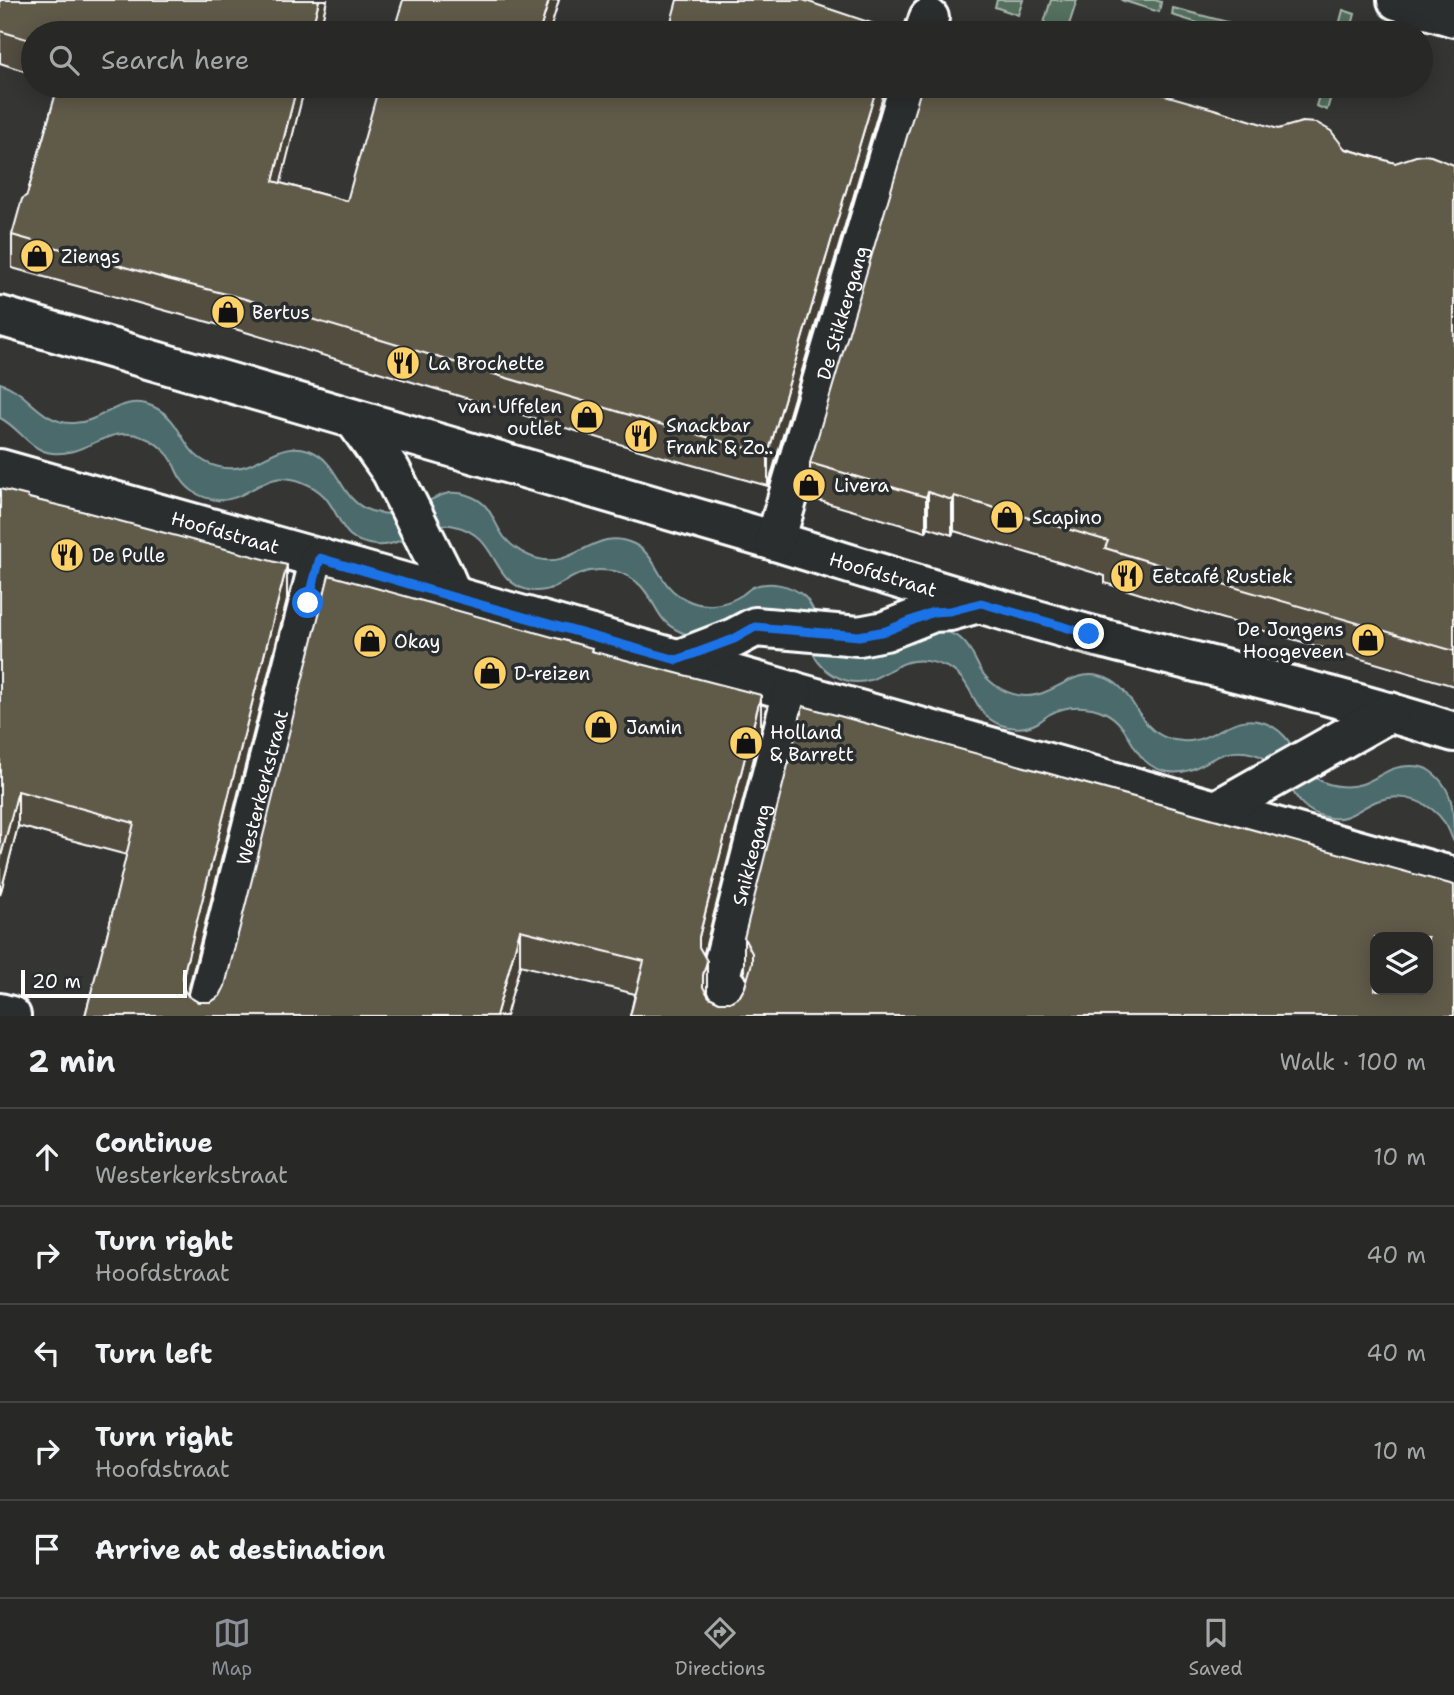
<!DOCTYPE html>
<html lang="en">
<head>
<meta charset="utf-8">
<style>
  :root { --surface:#282827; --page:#343433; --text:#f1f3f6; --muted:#a5a6a7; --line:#444; --accent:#8c9099 }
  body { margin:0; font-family:"Shantell Sans",sans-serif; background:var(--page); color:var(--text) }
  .controls { position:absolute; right:21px; bottom:21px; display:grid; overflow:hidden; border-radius:14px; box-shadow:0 4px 18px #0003 }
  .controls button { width:63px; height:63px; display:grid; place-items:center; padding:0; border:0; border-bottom:2px solid var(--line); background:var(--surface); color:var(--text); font:35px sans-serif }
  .scale { position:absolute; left:21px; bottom:18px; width:166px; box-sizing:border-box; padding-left:7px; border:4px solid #fff; border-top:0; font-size:19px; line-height:24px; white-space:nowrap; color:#fff; -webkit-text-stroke:5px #2a2d2e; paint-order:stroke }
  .stop { position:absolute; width:21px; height:21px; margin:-16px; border:5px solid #1a73e8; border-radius:50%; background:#fff }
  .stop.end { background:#1a73e8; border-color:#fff; box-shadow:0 2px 7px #0008 }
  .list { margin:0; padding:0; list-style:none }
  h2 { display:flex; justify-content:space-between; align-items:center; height:91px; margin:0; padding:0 28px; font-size:30px }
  h2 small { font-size:23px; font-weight:400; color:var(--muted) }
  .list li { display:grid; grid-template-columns:46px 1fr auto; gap:21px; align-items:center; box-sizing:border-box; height:98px; padding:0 28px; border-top:2px solid var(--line) }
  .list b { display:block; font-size:26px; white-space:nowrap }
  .list p { margin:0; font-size:23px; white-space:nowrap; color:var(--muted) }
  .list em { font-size:23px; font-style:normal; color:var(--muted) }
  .icon { flex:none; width:38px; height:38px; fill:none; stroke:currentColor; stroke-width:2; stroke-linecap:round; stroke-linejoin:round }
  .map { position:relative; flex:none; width:1454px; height:1016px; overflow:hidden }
  .search { position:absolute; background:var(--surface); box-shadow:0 4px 18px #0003; left:21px; right:21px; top:21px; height:77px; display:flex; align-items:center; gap:18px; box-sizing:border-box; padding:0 24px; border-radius:38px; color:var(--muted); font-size:26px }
  .sheet { height:581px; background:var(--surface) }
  nav { display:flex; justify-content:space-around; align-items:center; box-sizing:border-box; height:98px; border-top:2px solid var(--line); background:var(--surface); font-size:19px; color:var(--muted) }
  nav a { display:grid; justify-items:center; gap:4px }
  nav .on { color:var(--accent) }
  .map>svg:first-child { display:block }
  .green { fill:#55705e; stroke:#aab8ae; stroke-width:2 }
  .water { fill:#4b6a6c; stroke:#93a6a7; stroke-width:2 }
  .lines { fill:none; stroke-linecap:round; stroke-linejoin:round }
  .minor-casing { stroke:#fff; stroke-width:44 }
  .minor { stroke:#2a2d2e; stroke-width:38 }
  .wall { fill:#534d40; stroke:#fff; stroke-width:2 }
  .shaded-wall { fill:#443f34; stroke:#fff; stroke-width:2 }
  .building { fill:#615a4a; stroke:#fff; stroke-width:2; fill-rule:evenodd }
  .route { stroke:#1a73e8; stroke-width:9 }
  .labels { text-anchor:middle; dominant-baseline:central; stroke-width:7; stroke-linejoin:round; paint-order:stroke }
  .poi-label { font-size:19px; fill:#fff; stroke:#2a2d2e; text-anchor:start }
  .street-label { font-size:19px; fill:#fff; stroke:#2a2d2e }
</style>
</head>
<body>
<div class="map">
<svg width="1454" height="1016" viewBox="0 0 1454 1016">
  <rect width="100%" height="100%" fill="#353634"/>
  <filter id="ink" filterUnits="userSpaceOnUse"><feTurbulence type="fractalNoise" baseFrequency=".0143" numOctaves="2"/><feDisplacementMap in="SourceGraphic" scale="14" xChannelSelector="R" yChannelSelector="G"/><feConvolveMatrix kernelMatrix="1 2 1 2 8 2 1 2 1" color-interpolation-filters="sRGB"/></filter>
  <g filter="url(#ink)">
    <!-- green -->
    <path class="green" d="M 997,0 L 1023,0 L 1018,15 L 995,7 Z
      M 1051,0 L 1077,0 L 1067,31 L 1044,23 Z
      M 1121,0 L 1155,0 L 1161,2 L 1159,12 Z
      M 1173,8 L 1270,33 L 1230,33 L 1172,15 Z
      M 1343,10 L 1355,14 L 1350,33 L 1337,33 Z
      M 1322,86 L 1334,86 L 1327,110 L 1316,106 Z"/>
    <!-- water -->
    <path class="water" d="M 0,383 C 28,391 40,423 72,423 C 103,424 122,390 156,408 C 186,423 180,458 219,467 C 257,476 274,438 309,450 C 341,462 338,500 371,511 C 381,514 393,515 403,513 C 425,507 442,486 467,495 C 492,503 491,519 504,537 C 512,547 526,556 539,559 C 576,568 596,525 634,544 C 660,557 656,586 687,600 C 705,609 726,605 742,595 C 745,593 748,590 751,588 C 767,580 791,584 805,597 C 811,603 814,612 818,620 C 852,623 885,627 919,630 C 926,630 933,630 940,630 C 947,631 954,635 960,638 C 970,646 974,658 980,669 C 987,681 1000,690 1013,694 C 1048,705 1067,669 1099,676 C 1136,684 1133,726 1167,738 C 1209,753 1226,711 1262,722 C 1296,732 1297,769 1321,781 C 1333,787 1350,788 1362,784 C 1382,777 1387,766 1411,766 C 1417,766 1421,766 1427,769 C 1454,786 1454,810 1454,842 C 1451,836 1449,829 1445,823 C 1431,802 1403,792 1380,800 C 1360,806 1350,823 1326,817 C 1285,808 1294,765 1254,754 C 1215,743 1201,777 1169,772 C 1130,766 1135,728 1106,713 C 1088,704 1067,705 1050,714 C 1045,717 1042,721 1037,723 C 1026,729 1012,729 1001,725 C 972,715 975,682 949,668 C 938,663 925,659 913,661 C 897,663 885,675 870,680 C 846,688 817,670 811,647 L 688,635 C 655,623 661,609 641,586 C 634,579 624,573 614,571 C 602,570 593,569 582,573 C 563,580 550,595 528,590 C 490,581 499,536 455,526 C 424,518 403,549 375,545 C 339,541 343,517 324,496 C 318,490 310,485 302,482 C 263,467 249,503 216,500 C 202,498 189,491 181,479 C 176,472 174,463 169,456 C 163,448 152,440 143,437 C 110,423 85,457 52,453 C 30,451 19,427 0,418 Z"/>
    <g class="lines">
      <!-- minor casing -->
      <g class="minor-casing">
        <g id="minor">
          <path d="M 1397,0 L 1454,17"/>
          <path d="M 924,33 L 929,18"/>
          <path id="s1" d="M 0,316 L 775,541 C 880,573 984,606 1090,635 C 1211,667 1334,694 1454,732"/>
          <path d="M 355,420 L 391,471 L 444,576 L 453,597"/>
          <path id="s2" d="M 0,469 L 1454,877"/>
          <path id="s3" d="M 775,541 L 909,86"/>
          <path d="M 677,660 L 734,638 L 755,627 L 859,636 L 885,631 L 933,612 L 950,611 L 975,604"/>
          <path d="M 1215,811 L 1390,712"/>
          <path d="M 0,1013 L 11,1016"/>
          <path id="s4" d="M 204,1016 L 320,558"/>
          <path id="s5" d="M 724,1016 L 731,992 L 720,977 L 793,691"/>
        </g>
      </g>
      <!-- minor -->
      <use href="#minor" class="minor"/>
    </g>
    <!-- wall -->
    <path class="wall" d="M 0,0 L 327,0 L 319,33 L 33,33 L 33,74 L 0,63 Z
      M 58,86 L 305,86 L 280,183 L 347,201 L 649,97 L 886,86 L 768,486 L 656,455 L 242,331 L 167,311 L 12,268 L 12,235 L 27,195 Z
      M 1278,129 L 1395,163 L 1454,165 L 1454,686 L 1199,612 L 1105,583 L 1105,576 L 954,531 L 952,535 L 928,527 L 926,532 L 810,498 L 810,463 Z
      M 28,499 L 287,600 L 187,994 L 188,996 L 198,1002 L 211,1002 L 220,996 L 592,651 L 761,730 L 703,955 L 707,994 L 709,997 L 719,1002 L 730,1002 L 740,996 L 745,987 L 747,979 L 744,972 L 744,938 L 1454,1016 L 630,1016 L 635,994 L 520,965 L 506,1016 L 85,1016 L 105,943 L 127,855 L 18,826 L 0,895 Z"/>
    <!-- shaded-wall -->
    <path class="shaded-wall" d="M 319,0 L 327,0 L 319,33 L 311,33 Z
      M 549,0 L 559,0 L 549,33 L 539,33 Z
      M 297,86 L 305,86 L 273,214 L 273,181 Z
      M 877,86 L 886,86 L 768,486 L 768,454 Z
      M 928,492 L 928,527 L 926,532 L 926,497 Z
      M 954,496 L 954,531 L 952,535 L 952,500 Z
      M 287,565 L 287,600 L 183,1011 L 183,976 Z
      M 761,695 L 761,730 L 699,972 L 699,937 Z
      M 18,791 L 18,826 L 0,895 L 0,860 Z
      M 520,930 L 520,965 L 506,1016 L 496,1016 Z
      M 707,961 L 707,996 L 703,1010 L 703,975 Z"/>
    <!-- building -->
    <path class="building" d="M 0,0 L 319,0 L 311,33 L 33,33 L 33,41 L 0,31 Z
      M 403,0 L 549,0 L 539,33 L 393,33 Z
      M 677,0 L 803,0 L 901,33 L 668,33 Z
      M 926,26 L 953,33 L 924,33 Z
      M 58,86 L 297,86 L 273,181 L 347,201 L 379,86 L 610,86 L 649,97 L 652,86 L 877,86 L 768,454 L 656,423 L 242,298 L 167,279 L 12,235 L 22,199 L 27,195 Z
      M 922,86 L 1133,86 L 1214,109 L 1278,129 L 1302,122 L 1317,123 L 1331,131 L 1345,149 L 1395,163 L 1416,156 L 1424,155 L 1431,156 L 1454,165 L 1454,651 L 1199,577 L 1105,548 L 1108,541 L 954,496 L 952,500 L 928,492 L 926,497 L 810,463 Z
      M 0,489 L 28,496 L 28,498 L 70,508 L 287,565 L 183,976 L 183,988 L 188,996 L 198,1002 L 211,1002 L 220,996 L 225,986 L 329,575 L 592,648 L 591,651 L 761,695 L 699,937 L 699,947 L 707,961 L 703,975 L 703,987 L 709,997 L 719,1002 L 730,1002 L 740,996 L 745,987 L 752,963 L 752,953 L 744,938 L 803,706 L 1454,885 L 1454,1016 L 630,1016 L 644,961 L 520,930 L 496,1016 L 85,1016 L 104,943 L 105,943 L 134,823 L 18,791 L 0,860 ZM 1375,937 L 1428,937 L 1428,990 L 1375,990 Z"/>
  </g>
  <g class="lines" filter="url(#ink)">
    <!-- route -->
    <path class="route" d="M 308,603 L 320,558 L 453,597 L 677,660 L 734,639 L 755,627 L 859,636 L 886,631 L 933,612 L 950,611 L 981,603 L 1089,634"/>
  </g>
  <!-- icons -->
  <defs>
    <g id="shop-disc" transform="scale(1.75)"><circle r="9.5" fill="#ffd166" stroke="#2a2d2e"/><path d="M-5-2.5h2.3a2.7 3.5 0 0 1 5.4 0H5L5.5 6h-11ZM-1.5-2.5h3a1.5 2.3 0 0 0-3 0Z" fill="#111"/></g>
    <g id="restaurant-disc" transform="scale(1.75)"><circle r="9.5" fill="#ffd166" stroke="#2a2d2e"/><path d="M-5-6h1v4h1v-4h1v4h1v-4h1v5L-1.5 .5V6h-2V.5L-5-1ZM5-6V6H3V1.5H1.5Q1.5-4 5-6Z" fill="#111"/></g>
  </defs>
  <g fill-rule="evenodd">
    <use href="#shop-disc" x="37" y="256"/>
    <use href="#shop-disc" x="228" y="312"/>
    <use href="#restaurant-disc" x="403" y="363"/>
    <use href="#shop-disc" x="587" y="417"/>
    <use href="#restaurant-disc" x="641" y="436"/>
    <use href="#shop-disc" x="809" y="485"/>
    <use href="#shop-disc" x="1007" y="517"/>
    <use href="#restaurant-disc" x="67" y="555"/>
    <use href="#restaurant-disc" x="1127" y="576"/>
    <use href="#shop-disc" x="1368" y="640"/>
    <use href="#shop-disc" x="370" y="641"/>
    <use href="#shop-disc" x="490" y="673"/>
    <use href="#shop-disc" x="601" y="727"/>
    <use href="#shop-disc" x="746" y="743"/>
  </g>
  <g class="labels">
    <!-- poi labels -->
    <g class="poi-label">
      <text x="61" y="256">Ziengs</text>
      <text x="252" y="312">Bertus</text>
      <text x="428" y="363">La Brochette</text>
      <text x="562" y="406" text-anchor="end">van Uffelen<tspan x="562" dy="22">outlet</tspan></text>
      <text x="666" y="425">Snackbar<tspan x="666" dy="22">Frank &amp; Zo..</tspan></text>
      <text x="834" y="485">Livera</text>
      <text x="1032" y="517">Scapino</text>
      <text x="92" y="555">De Pulle</text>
      <text x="1152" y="576">Eetcafé Rustiek</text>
      <text x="1344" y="629" text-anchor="end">De Jongens<tspan x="1344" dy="22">Hoogeveen</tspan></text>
      <text x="394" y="641">Okay</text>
      <text x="514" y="673">D-reizen</text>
      <text x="626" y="727">Jamin</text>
      <text x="770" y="732">Holland<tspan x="770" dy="22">&amp; Barrett</tspan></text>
    </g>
    <!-- street labels -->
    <g class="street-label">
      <text stroke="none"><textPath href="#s3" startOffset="238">De Stikkergang</textPath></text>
      <text stroke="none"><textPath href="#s2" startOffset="234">Hoofdstraat</textPath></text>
      <text stroke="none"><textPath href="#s1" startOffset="920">Hoofdstraat</textPath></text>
      <text stroke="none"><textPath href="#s4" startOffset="236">Westerkerkstraat</textPath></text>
      <text stroke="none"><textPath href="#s5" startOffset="170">Snikkegang</textPath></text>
    </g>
  </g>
</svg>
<div class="controls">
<button><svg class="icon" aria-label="layers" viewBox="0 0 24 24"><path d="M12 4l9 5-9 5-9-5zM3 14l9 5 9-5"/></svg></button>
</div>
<div class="scale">20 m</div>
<div class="stop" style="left:308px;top:603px"></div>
<div class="stop end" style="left:1089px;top:634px"></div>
<div class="search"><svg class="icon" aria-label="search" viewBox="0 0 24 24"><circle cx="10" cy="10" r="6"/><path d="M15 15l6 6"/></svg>Search here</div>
</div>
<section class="sheet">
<h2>2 min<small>Walk · 100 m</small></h2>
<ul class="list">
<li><svg class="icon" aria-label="ahead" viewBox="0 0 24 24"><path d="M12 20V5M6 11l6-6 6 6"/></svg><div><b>Continue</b><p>Westerkerkstraat</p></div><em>10 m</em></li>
<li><svg class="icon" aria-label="right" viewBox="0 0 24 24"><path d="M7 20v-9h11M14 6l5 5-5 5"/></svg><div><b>Turn right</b><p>Hoofdstraat</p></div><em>40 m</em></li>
<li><svg class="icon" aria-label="left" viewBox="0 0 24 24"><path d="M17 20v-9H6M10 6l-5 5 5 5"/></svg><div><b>Turn left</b></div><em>40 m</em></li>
<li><svg class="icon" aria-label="right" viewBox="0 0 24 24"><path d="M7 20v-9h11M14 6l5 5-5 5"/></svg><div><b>Turn right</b><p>Hoofdstraat</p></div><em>10 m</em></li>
<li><svg class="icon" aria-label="arrive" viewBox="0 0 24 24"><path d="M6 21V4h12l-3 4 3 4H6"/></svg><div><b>Arrive at destination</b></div></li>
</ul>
</section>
<nav>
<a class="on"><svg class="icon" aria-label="map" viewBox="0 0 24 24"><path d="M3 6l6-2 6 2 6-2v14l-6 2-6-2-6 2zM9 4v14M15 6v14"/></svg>Map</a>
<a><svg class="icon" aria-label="directions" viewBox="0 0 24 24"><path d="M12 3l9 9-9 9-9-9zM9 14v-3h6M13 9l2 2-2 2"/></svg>Directions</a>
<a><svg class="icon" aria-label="saved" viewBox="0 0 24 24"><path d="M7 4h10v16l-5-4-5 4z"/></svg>Saved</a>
</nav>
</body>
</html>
